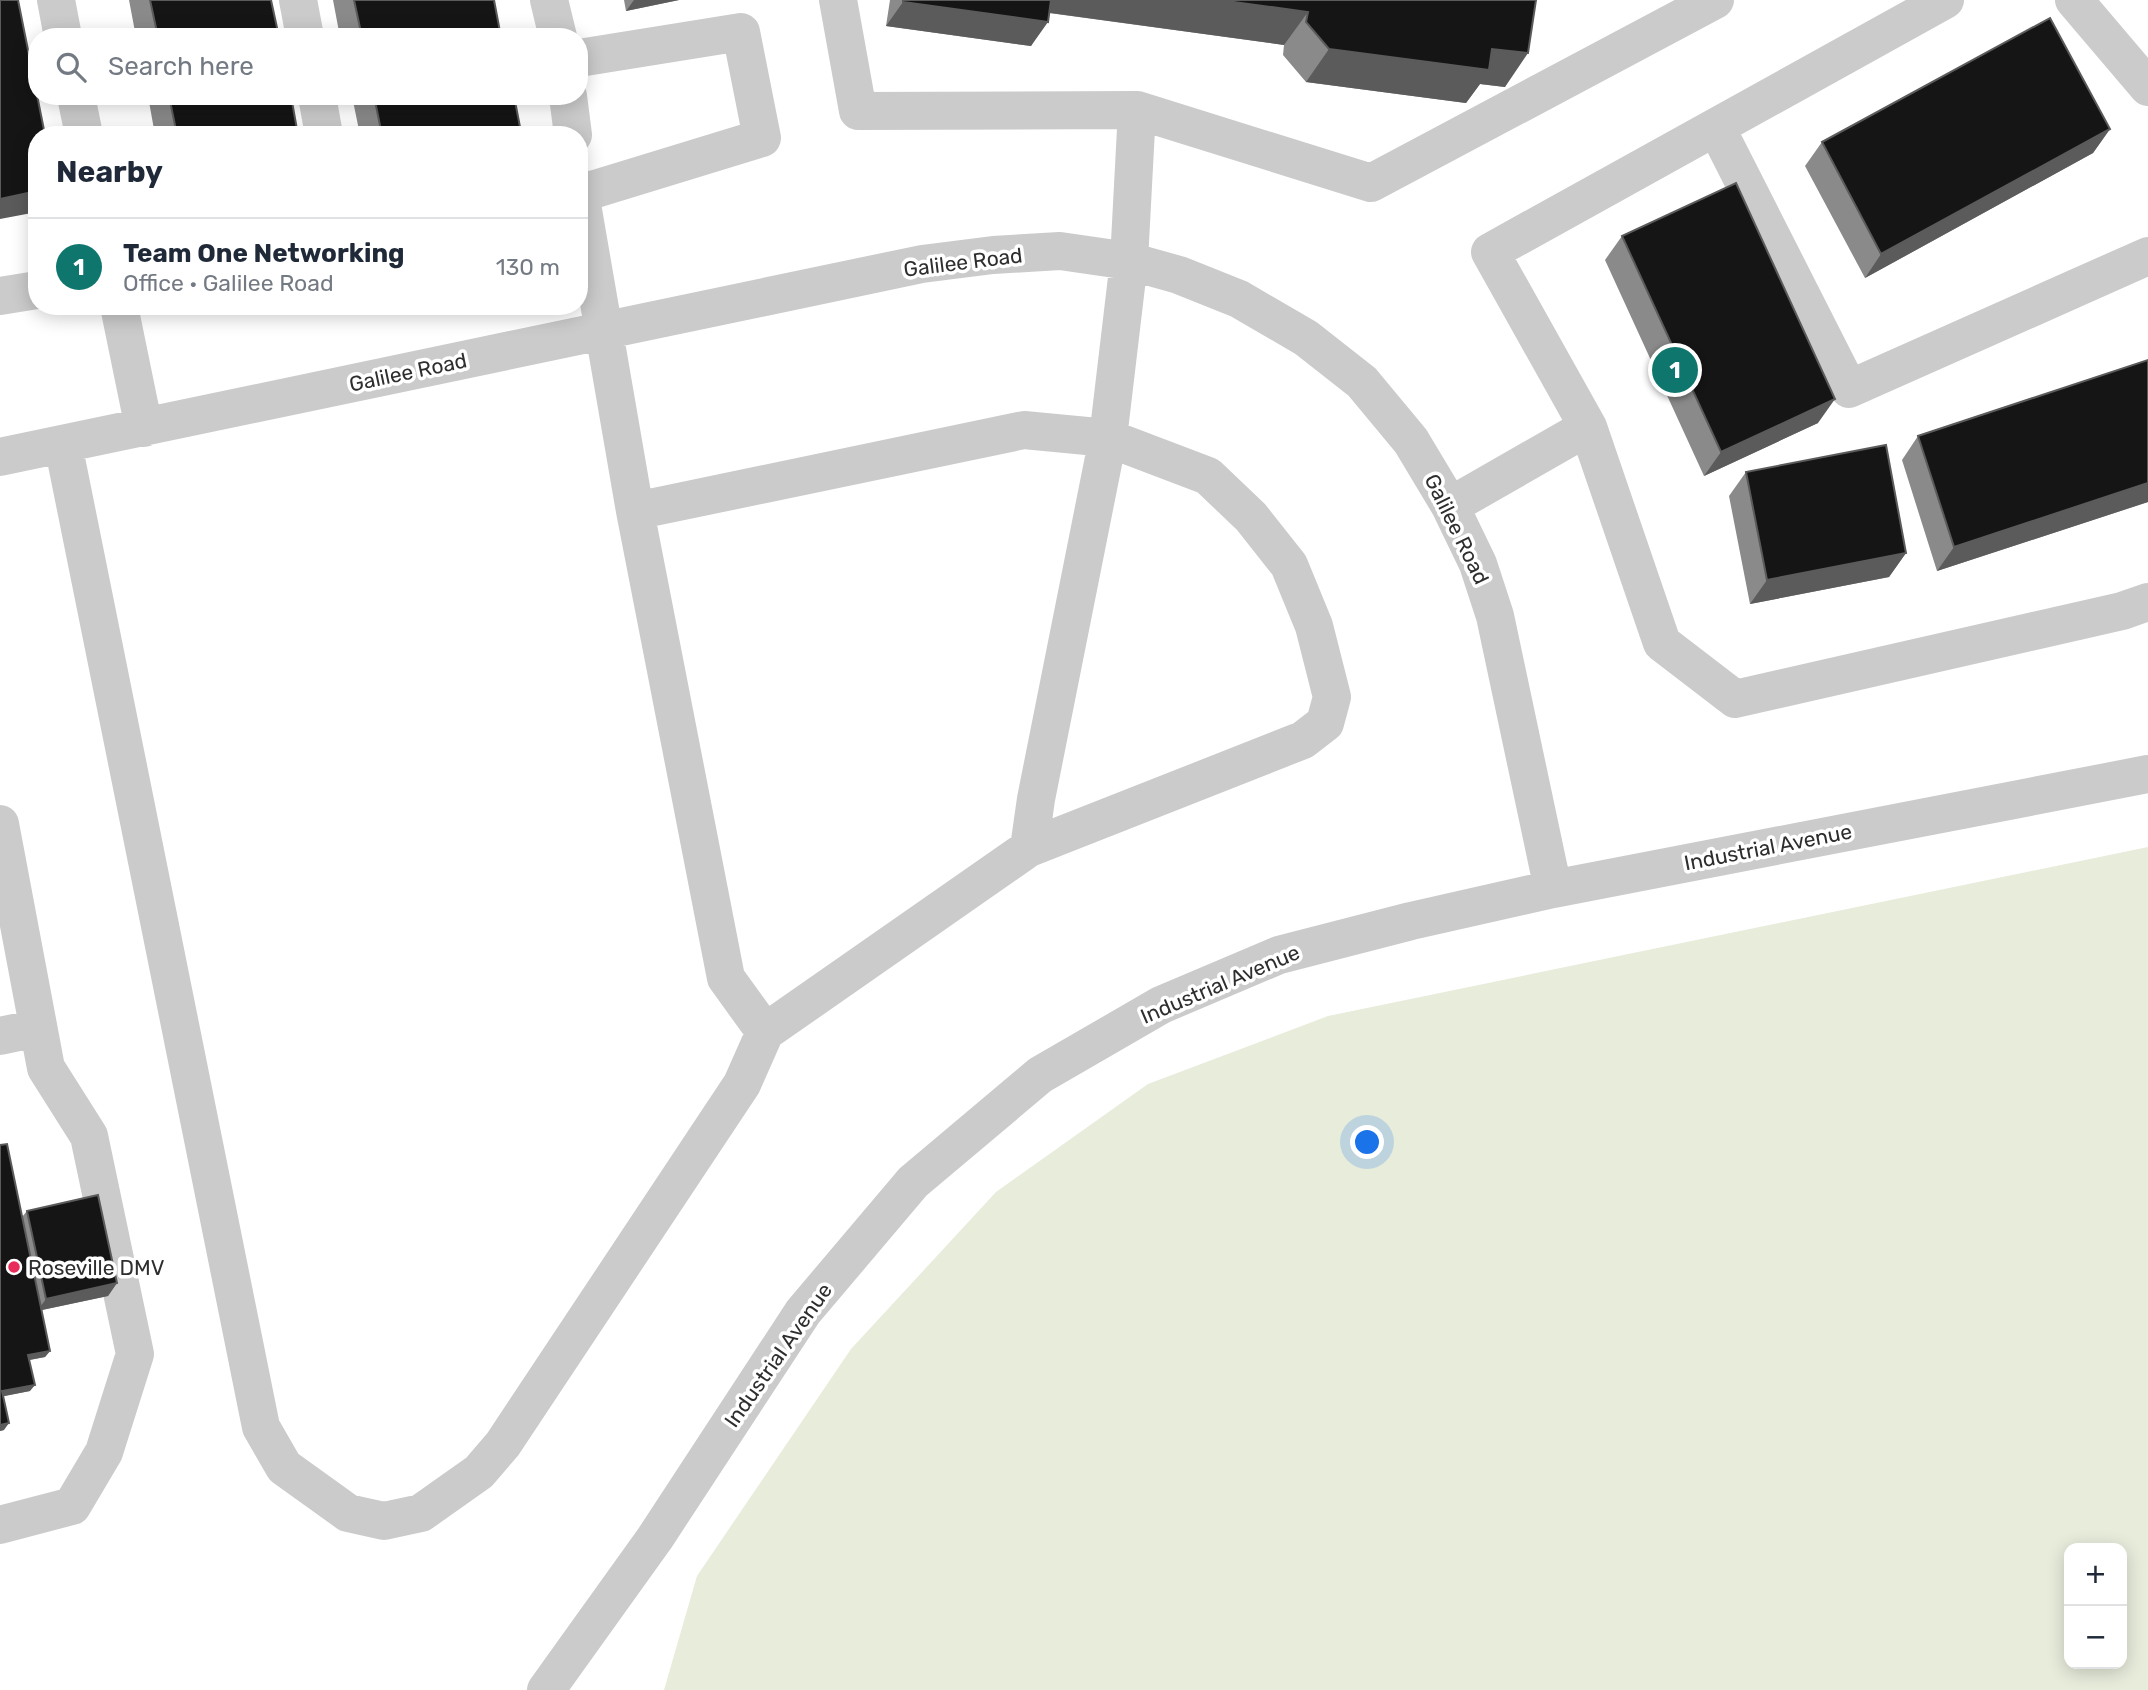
<!DOCTYPE html>
<html lang="en">
<head>
<meta charset="utf-8">
<style>
  :root { --surface:#fff; --page:#f2f2f3; --text:#1f2937; --muted:#747a83; --line:#e0e1e3; --accent:#0f766e }
  body { margin:0; font-family:Rubik,sans-serif; background:var(--page); color:var(--text) }
  .controls { position:absolute; right:21px; bottom:21px; display:grid; overflow:hidden; border-radius:14px; box-shadow:0 4px 18px #0003 }
  .controls button { width:63px; height:63px; display:grid; place-items:center; padding:0; border:0; border-bottom:2px solid var(--line); background:var(--surface); color:var(--text); font:35px sans-serif }
  .you { position:absolute; left:1368px; top:1143px; width:24px; height:24px; margin:-18px; border:5px solid #fff; border-radius:50%; background:#1a73e8; box-shadow:0 0 0 10px #1a73e833 }
  .badge { display:grid; place-items:center; width:46px; height:46px; border-radius:50%; background:var(--accent); color:#fff; font-size:23px; font-weight:700 }
  .pin { position:absolute; translate:-50% -50%; border:4px solid #fff; box-shadow:0 2px 7px #0006 }
  .list { margin:0; padding:0; list-style:none }
  h2 { display:flex; justify-content:space-between; align-items:center; height:91px; margin:0; padding:0 28px; font-size:30px }
  h2 small { font-size:23px; font-weight:400; color:var(--muted) }
  .list li { display:grid; grid-template-columns:46px 1fr auto; gap:21px; align-items:center; box-sizing:border-box; height:98px; padding:0 28px; border-top:2px solid var(--line) }
  .list b { display:block; font-size:26px; white-space:nowrap }
  .list p { margin:0; font-size:23px; white-space:nowrap; color:var(--muted) }
  .list em { font-size:23px; font-style:normal; color:var(--muted) }
  .icon { flex:none; width:38px; height:38px; fill:none; stroke:currentColor; stroke-width:2; stroke-linecap:round; stroke-linejoin:round }
  .map { position:relative; flex:none; width:2148px; height:1690px; overflow:hidden }
  .search { position:absolute; background:var(--surface); box-shadow:0 4px 18px #0003; left:28px; top:28px; width:560px; height:77px; display:flex; align-items:center; gap:18px; box-sizing:border-box; padding:0 24px; border-radius:28px; color:var(--muted); font-size:26px }
  .panel { position:absolute; background:var(--surface); box-shadow:0 4px 18px #0003; left:28px; top:126px; width:560px; height:189px; border-radius:28px }
  .map>svg:first-child { display:block }
  .green { fill:#e7ecdb; fill-rule:evenodd }
  .lines { fill:none; stroke-linecap:round; stroke-linejoin:round }
  .minor { stroke:#cbcbcb; stroke-width:38 }
  .wall { fill:#8a8a8a }
  .shaded-wall { fill:#5b5b5b }
  .building { fill:#151515; stroke:#5b5b5b; stroke-width:2 }
  .poi-dot { fill:#e82d5a; stroke:#fff; stroke-width:2.5 }
  .labels { text-anchor:middle; dominant-baseline:central; stroke-width:7; stroke-linejoin:round; paint-order:stroke }
  .street-label { font-size:21px; fill:#2e2e2e; stroke:#fff }
  .poi-label { font-size:21px; fill:#2e2e2e; stroke:#fff; text-anchor:start }
</style>
</head>
<body>
<div class="map">
<svg width="2148" height="1690" viewBox="0 0 2148 1690">
  <rect width="100%" height="100%" fill="#fff"/>
  <!-- green -->
  <path class="green" d="M 2148,847 L 2148,1690 L 664,1690 L 697,1576 L 851,1349 L 996,1192 L 1148,1084 L 1328,1016 ZM 2069,1548 L 2122,1548 L 2122,1664 L 2069,1664 Z"/>
  <g class="lines">
    <!-- minor -->
    <path class="minor" d="M 56,0 L 63,37
      M 298,0 L 305,37
      M 549,0 L 558,37
      M 838,0 L 858,111 L 1137,110 L 1371,183 L 1715,0
      M 1945,0 L 1490,252 L 1588,427 L 1662,643 L 1735,699 L 2122,611 L 2148,602
      M 2074,0 L 2148,87
      M 579,58 L 741,32 L 762,138 L 579,194
      M 76,96 L 84,135
      M 317,96 L 324,135
      M 568,96 L 573,135
      M 1716,127 L 1849,389 L 2148,256
      M 579,187 L 635,511 L 726,978 L 765,1032 L 1029,848 L 1036,799 L 1108,438 L 1129,261 L 1137,110
      M 0,296 L 37,290
      M 119,306 L 144,428
      M 63,444 L 261,1427 L 284,1467 L 348,1513 L 384,1521 L 421,1513 L 479,1472 L 503,1444 L 742,1084 L 765,1032
      M 0,457 L 922,264 L 993,255 L 1060,251 L 1129,261 L 1179,275 L 1239,299 L 1306,338 L 1362,382 L 1411,441 L 1450,506 L 1478,564 L 1495,616 L 1553,889
      M 1450,506 L 1588,427
      M 635,511 L 1024,430 L 1108,438 L 1208,476 L 1251,517 L 1289,565 L 1314,626 L 1332,697 L 1325,723 L 1303,740 L 1029,848
      M 0,824 L 46,1068 L 89,1136 L 135,1354 L 104,1452 L 72,1506 L 0,1525
      M 0,1036 L 38,1028
      M 546,1690 L 655,1538 L 803,1312 L 913,1182 L 1040,1075 L 1161,1005 L 1279,955 L 1411,921 L 1553,889 L 2148,774"/>
  </g>
  <!-- wall -->
  <path class="wall" d="M 129,0 L 271,0 L 279,37 L 136,37 Z
    M 333,0 L 494,0 L 501,37 L 340,37 Z
    M 624,0 L 679,0 L 626,11 Z
    M 890,0 L 1536,0 L 1505,87 L 1480,84 L 1466,103 L 1306,82 L 1283,55 L 1284,45 L 1049,13 L 1031,46 L 886,26 Z
    M 148,96 L 291,96 L 298,135 L 155,135 Z
    M 352,96 L 514,96 L 514,135 L 360,135 Z
    M 2110,129 L 2093,153 L 1865,278 L 1805,166 L 1822,142 Z
    M 1622,236 L 1818,423 L 1704,476 L 1605,260 Z
    M 2148,360 L 2148,502 L 1937,571 L 1902,460 L 1918,436 Z
    M 1746,472 L 1906,553 L 1889,577 L 1750,604 L 1729,496 Z
    M 0,1145 L 22,1217 L 27,1211 L 117,1283 L 108,1296 L 42,1310 L 50,1351 L 45,1357 L 29,1360 L 30,1391 L 3,1396 L 4,1430 L 0,1431 Z"/>
  <!-- shaded-wall -->
  <path class="shaded-wall" d="M 634,0 L 679,0 L 626,11 Z
    M 1044,0 L 1219,0 L 1308,12 L 1284,45 L 1036,11 Z
    M 903,2 L 1048,22 L 1031,46 L 886,26 Z
    M 1329,49 L 1492,49 L 1528,53 L 1505,87 L 1480,84 L 1466,103 L 1306,82 Z
    M 520,127 L 514,135 L 485,135 L 485,134 Z
    M 2110,129 L 2093,153 L 1865,278 L 1881,254 Z
    M 37,191 L 37,212 L 0,219 L 0,199 Z
    M 1835,399 L 1818,423 L 1704,476 L 1721,452 Z
    M 2148,483 L 2148,502 L 1937,571 L 1954,547 Z
    M 1906,553 L 1889,577 L 1750,604 L 1767,580 Z
    M 117,1283 L 108,1296 L 37,1311 L 46,1299 Z
    M 50,1351 L 45,1357 L 24,1361 L 28,1355 Z
    M 35,1385 L 30,1391 L 0,1397 L 2,1391 Z
    M 9,1423 L 4,1430 L 0,1431 L 0,1425 Z"/>
  <!-- building -->
  <path class="building" d="M 0,0 L 18,0 L 45,135 L 37,135 L 37,191 L 0,199 Z
    M 150,0 L 271,0 L 279,37 L 158,37 Z
    M 354,0 L 494,0 L 501,37 L 362,37 Z
    M 903,0 L 1051,0 L 1048,22 L 903,2 Z
    M 1219,0 L 1536,0 L 1528,53 L 1492,49 L 1489,70 L 1329,49 L 1306,22 L 1308,12 Z
    M 2050,18 L 2110,129 L 1881,254 L 1822,142 Z
    M 169,96 L 291,96 L 298,135 L 177,135 Z
    M 374,96 L 514,96 L 520,127 L 485,134 L 485,135 L 382,135 Z
    M 1736,183 L 1835,399 L 1721,452 L 1622,236 Z
    M 2148,360 L 2148,483 L 1954,547 L 1918,436 Z
    M 1886,445 L 1906,553 L 1767,580 L 1746,472 Z
    M 7,1144 L 50,1351 L 28,1355 L 35,1385 L 2,1391 L 9,1423 L 0,1425 L 0,1145 Z
    M 98,1195 L 117,1283 L 46,1299 L 27,1211 Z"/>
  <!-- markers -->
  <circle class="poi-dot" cx="14" cy="1267" r="7"/>
  <g class="labels">
    <!-- street labels -->
    <g class="street-label">
      <text transform="translate(963 262) rotate(-7)">Galilee Road</text>
      <text transform="translate(408 372) rotate(-12)">Galilee Road</text>
      <text transform="translate(1457 529) rotate(64)">Galilee Road</text>
      <text transform="translate(1768 847) rotate(-11)">Industrial Avenue</text>
      <text transform="translate(1220 984) rotate(-23)">Industrial Avenue</text>
      <text transform="translate(778 1355) rotate(-55)">Industrial Avenue</text>
    </g>
    <!-- poi labels -->
    <g class="poi-label">
      <text x="28" y="1267">Roseville DMV</text>
    </g>
  </g>
</svg>
<div class="controls">
<button>+</button>
<button>−</button>
</div>
<div class="you"></div>
<div class="pin badge" style="left:1675px;top:370px">1</div>
<div class="search"><svg class="icon" aria-label="search" viewBox="0 0 24 24"><circle cx="10" cy="10" r="6"/><path d="M15 15l6 6"/></svg>Search here</div>
<section class="panel">
<h2>Nearby<small></small></h2>
<ul class="list">
<li><span class="badge">1</span><div><b>Team One Networking</b><p>Office · Galilee Road</p></div><em>130 m</em></li>
</ul>
</section>
</div>
</body>
</html>
